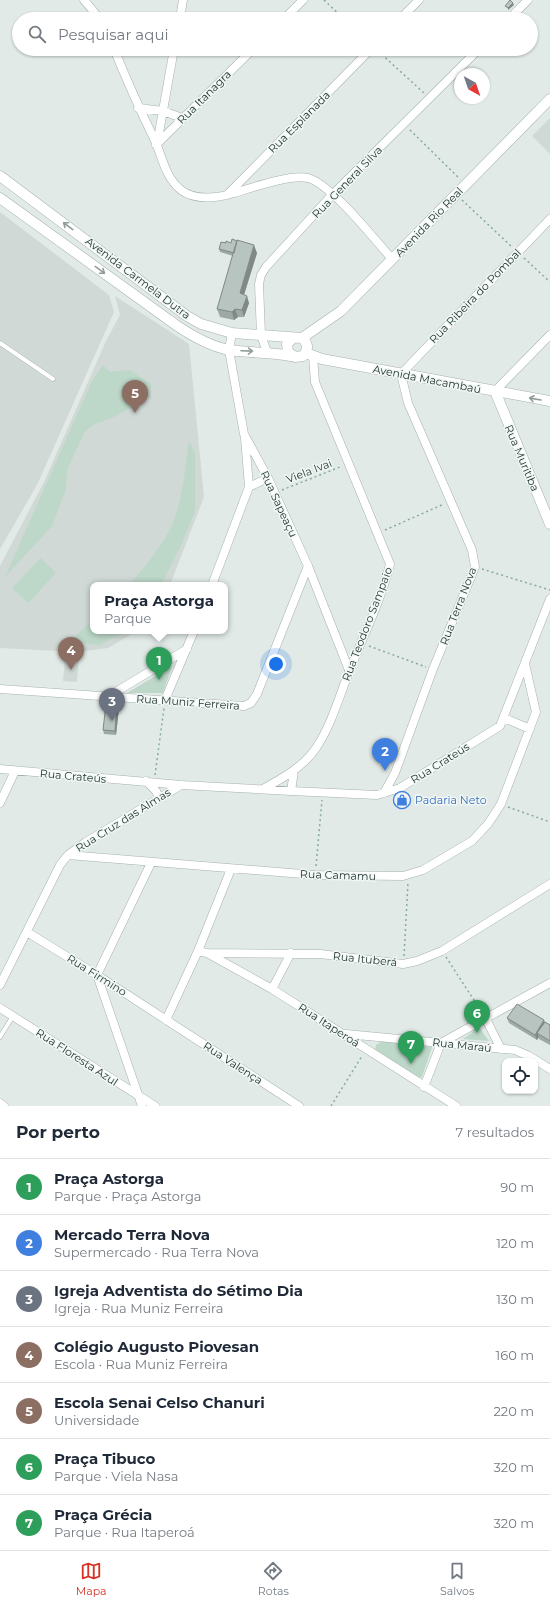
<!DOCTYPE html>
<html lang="pt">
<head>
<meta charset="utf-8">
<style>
  :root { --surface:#fff; --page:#f6f6f7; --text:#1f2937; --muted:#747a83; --line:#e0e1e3; --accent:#d93025 }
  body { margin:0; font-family:Montserrat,sans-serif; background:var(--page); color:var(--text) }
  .controls { position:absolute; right:12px; bottom:12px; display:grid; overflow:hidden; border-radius:8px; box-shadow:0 1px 3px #0004 }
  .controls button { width:36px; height:36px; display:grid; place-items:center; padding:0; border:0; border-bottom:1px solid var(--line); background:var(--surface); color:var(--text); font:20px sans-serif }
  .compass { position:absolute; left:454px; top:68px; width:36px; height:36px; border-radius:50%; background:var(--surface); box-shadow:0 1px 3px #0004; rotate:140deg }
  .you { position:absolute; left:276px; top:664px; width:14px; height:14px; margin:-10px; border:3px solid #fff; border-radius:50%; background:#1a73e8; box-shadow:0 0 0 6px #1a73e833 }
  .badge { display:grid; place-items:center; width:26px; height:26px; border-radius:50%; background:var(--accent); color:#fff; font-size:13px; font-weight:700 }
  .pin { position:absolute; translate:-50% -33px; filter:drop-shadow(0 1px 2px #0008) }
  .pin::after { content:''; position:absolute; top:21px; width:14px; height:12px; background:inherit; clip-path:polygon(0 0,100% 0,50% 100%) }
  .popup { position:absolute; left:90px; top:582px; width:138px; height:52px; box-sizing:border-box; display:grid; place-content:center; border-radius:8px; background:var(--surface); filter:drop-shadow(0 1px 3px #0005); font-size:13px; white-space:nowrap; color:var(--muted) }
  .popup b { font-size:15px; color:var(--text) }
  .popup::after { content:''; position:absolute; left:50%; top:100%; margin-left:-8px; border:8px solid transparent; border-top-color:var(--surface) }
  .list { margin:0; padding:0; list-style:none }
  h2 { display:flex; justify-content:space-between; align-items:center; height:52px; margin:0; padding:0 16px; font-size:17px }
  h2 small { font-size:13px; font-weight:400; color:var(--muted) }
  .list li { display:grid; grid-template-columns:26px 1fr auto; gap:12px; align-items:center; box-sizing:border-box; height:56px; padding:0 16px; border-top:1px solid var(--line) }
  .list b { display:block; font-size:15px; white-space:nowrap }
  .list p { margin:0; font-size:13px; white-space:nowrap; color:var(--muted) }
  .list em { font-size:13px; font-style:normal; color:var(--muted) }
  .icon { flex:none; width:22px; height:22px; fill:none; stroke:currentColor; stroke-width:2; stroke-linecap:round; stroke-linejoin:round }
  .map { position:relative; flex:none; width:550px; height:1106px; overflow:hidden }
  .search { position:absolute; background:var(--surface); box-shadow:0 1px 3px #0004; left:12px; right:12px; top:12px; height:44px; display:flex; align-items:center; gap:10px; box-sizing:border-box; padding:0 14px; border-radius:22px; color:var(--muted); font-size:15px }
  .sheet { height:444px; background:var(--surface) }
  nav { display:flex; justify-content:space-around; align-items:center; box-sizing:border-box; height:56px; border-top:1px solid var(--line); background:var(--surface); font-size:11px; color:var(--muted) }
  nav a { display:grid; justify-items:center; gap:2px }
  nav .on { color:var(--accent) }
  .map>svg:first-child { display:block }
  .built { fill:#d0d9d6 }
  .green { fill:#bdd8c8 }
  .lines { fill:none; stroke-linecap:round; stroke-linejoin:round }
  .service-casing { stroke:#a5b1ae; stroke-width:5 }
  .minor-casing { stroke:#a5b1ae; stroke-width:9 }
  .tertiary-casing { stroke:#a5b1ae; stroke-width:11 }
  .path { stroke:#86a9a2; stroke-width:1.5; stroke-dasharray:2 3; stroke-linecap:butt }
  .service { stroke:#fff; stroke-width:4 }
  .minor { stroke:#fff; stroke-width:8 }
  .tertiary { stroke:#fff; stroke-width:10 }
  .wall { fill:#9da9a5 }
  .shaded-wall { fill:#808986 }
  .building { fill:#b7c4c0; stroke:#808986 }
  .oneway { stroke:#929c9a }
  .labels { text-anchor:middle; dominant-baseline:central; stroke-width:3; stroke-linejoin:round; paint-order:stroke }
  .street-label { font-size:11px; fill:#243835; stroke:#f1f7f5 }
  .shop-label { font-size:11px; fill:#366cbe; stroke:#f1f7f5; text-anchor:start }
</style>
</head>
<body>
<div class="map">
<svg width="550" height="1106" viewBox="0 0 550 1106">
  <rect width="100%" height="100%" fill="#e1eae7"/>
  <!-- built -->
  <path class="built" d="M 550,118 L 550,154 L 532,136 Z
    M 0,212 L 109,295 L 114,312 L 37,485 L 0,549 Z
    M 115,296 L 189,344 L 204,497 L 170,585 L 93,585 L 93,631 L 137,631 L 108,648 L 78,652 L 0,648 L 0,566 L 44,482 L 106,341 L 120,315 Z
    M 65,657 L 79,658 L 77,682 L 63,681 Z"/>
  <!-- green -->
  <path class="green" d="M 103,365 L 110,372 L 130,370 L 151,384 L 150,397 L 114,417 L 93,425 L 84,433 L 67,470 L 66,489 L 52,526 L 5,577 L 92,381 Z
    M 189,441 L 195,453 L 195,511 L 183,541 L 161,585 L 129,585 C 145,566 163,546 173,523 C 183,497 185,468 189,441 Z
    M 41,558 L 56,573 L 28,603 L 12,588 Z
    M 93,620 L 93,631 L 127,631 L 99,645 L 69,642 Z
    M 172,666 L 163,693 L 127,693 Z
    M 479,1027 L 489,1041 L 463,1039 Z
    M 382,1041 L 432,1047 L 422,1077 L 418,1078 L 375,1050 L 376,1045 Z"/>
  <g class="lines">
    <!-- service casing -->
    <g class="service-casing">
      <path id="service" d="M 0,343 L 53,379
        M 0,1037 L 13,1016"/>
    </g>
    <!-- minor casing -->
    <g class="minor-casing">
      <path id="minor" d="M 84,0 L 100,19
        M 180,19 L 183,0
        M 284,19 L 303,0
        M 400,19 L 419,0
        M 509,19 L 528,0
        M 114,49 C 127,81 141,112 156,143 C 163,160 166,178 181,190 C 195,201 218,198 234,193 C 251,188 291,174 308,178 C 331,184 375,240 392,259
        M 138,108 L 163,111 L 182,118
        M 157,144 L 174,49
        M 156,145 L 253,49
        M 227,195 L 371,49
        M 232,333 L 229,350 L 244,434 L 268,478 L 308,566 L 349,670
        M 267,352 L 261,335 L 259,284 L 261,275 L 266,267 L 332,195 L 479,49
        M 495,391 L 550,335
        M 249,487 L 268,478
        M 212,585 L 249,487 L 245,438
        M 0,689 L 244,706 L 251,703 L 257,694 L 308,566
        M 109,696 L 187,649
        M 165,700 L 194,631
        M 504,718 L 530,729
        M 0,769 L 181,785 L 291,791 L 377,795 L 400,788 L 500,726 L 550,599
        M 146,781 L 156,791 L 159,797
        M 263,789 C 283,778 303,767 316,748 C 331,726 339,697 349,672 C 363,636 381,601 390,564 L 315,382 L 313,356
        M 291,791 L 294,771
        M 384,793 L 395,773 L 433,669 L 475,567 L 472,550 L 408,403 L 401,374 L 550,219
        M 0,803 L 15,771
        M 68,855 L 315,875 L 403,876 L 423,870 L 472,841 L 488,824 L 501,804 L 536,712 L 525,664
        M 27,932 L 97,975 L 299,1106
        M 198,951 L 207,953 L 272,989 L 456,1106
        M 207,953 L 320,954 L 403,964 L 417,961 L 442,951 L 550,884
        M 0,985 L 60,865 L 68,855 L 86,842 L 181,785
        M 272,989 L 291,953
        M 0,1008 L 155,1106
        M 486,1019 L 501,1049
        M 166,1020 L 198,951 L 231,869
        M 346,1034 L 515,1050 L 529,1056 L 550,1069
        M 424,1087 L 441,1043 L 550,983
        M 0,1103 L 4,1106
        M 142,1106 L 97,975 L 151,863"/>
    </g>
    <!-- tertiary casing -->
    <g class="tertiary-casing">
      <path id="tertiary" d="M 0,176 L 187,316 L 201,324 L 232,333 L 302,338 C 308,343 309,349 303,356 L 295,357 L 288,352 L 287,344 L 293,338
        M 0,198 L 176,325 C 192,336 210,346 229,350 C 250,353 271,352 291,356
        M 302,338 L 341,311 L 550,99
        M 306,353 L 322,359 L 550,401
        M 495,391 L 550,524"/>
    </g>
    <!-- path -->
    <path class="path" d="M 324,0 L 344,19
      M 378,51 L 424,93
      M 410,130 L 458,177
      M 462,200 L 512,247
      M 524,258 L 550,282
      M 282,490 L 340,467
      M 385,530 L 444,504
      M 482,569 L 550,590
      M 369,646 L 426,667
      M 155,775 L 164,708
      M 508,807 L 550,822
      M 316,866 L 322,800
      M 404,956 L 408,882
      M 446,957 L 481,1011
      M 331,1106 L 362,1056"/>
    <!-- service -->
    <use href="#service" class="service"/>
    <!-- minor -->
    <use href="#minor" class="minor"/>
    <!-- tertiary -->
    <use href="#tertiary" class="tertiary"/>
  </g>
  <!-- wall -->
  <path class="wall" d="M 219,249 L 257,253 L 244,295 L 249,303 L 244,317 L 238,317 L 234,320 L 220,317 L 217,309 L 233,256 L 220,252 Z
    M 117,704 L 119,708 L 116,735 L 104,734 L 103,730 Z
    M 507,1018 L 544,1020 L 544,1022 L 550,1025 L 550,1045 L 539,1039 L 539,1037 L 537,1040 L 509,1023 Z"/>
  <!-- shaded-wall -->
  <path class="shaded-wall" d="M 513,3 L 514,5 L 508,10 L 508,8 Z
    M 254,245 L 257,253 L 242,301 L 240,293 Z
    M 247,296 L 249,303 L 244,317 L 242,310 Z
    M 235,309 L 238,317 L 234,320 L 232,312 Z
    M 117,704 L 119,708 L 116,735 L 115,731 Z
    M 544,1020 L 546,1025 L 537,1033 L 539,1037 L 537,1040 L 535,1035 Z"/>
  <!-- building -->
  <path class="building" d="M 510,0 L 513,3 L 508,8 L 505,6 Z
    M 232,239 L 237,241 L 234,253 L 219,249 L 221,242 L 226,243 L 226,241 L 231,243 Z
    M 237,240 L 254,245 L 240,293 L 247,296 L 242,310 L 235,309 L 232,312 L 217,309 Z
    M 109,701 L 117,704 L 115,731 L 103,730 L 106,704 L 110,704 Z
    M 517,1004 L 544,1020 L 535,1035 L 507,1018 Z
    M 545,1022 L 550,1025 L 550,1041 L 537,1033 Z"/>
  <!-- one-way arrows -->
  <defs><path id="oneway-shaft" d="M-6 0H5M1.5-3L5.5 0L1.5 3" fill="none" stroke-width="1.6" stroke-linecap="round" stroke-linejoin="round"/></defs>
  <g class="oneway">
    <use href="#oneway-shaft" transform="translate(68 226) rotate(-143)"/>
    <use href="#oneway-shaft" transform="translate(100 270) rotate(36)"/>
    <use href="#oneway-shaft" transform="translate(247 351) rotate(2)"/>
    <use href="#oneway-shaft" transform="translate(535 399) rotate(-170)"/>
  </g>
  <!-- icons -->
  <defs>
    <g id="shop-ring" transform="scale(0.9)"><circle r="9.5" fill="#f1f7f5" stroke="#3f7fe0" stroke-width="1.5"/><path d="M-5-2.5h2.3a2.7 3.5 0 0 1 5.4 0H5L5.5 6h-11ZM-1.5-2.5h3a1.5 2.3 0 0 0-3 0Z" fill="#3f7fe0"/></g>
  </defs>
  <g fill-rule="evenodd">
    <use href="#shop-ring" x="402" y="800"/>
  </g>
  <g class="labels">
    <!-- street labels -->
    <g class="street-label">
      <text transform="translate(204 97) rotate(-45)">Rua Itanagra</text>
      <text transform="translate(299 122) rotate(-45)">Rua Esplanada</text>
      <text transform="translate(347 182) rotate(-46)">Rua General Silva</text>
      <text transform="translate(429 222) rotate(-46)">Avenida Rio Real</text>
      <text transform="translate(138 278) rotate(37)">Avenida Carmela Dutra</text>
      <text transform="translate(475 296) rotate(-46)">Rua Ribeira do Pombal</text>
      <text transform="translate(427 379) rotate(11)">Avenida Macambaú</text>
      <text transform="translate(522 458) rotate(67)">Rua Muritiba</text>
      <text transform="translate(309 471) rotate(-21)">Viela Ivai</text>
      <text transform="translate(279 504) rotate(65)">Rua Sapeaçu</text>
      <text transform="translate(458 606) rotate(-69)">Rua Terra Nova</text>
      <text transform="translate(367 624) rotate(-69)">Rua Teodoro Sampaio</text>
      <text transform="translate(188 702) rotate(4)">Rua Muniz Ferreira</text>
      <text transform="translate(440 763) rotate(-32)">Rua Crateús</text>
      <text transform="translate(73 776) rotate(5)">Rua Crateús</text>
      <text transform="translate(123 820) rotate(-32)">Rua Cruz das Almas</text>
      <text transform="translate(338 875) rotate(2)">Rua Camamu</text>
      <text transform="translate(365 959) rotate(6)">Rua Ituberá</text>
      <text transform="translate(97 975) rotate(32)">Rua Firmino</text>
      <text transform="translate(329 1025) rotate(33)">Rua Itaperoá</text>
      <text transform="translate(462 1045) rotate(6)">Rua Maraú</text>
      <text transform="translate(77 1057) rotate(33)">Rua Floresta Azul</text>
      <text transform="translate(233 1063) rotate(33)">Rua Valença</text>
    </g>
    <!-- shop labels -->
    <g class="shop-label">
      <text x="415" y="800">Padaria Neto</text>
    </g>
  </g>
</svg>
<div class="controls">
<button><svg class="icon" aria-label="locate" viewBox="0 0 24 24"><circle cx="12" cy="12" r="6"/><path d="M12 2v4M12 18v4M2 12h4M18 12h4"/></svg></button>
</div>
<svg class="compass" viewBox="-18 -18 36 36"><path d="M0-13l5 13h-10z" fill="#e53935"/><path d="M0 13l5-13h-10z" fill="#747a83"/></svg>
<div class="you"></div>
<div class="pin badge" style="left:159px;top:680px;background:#2e9e5b">1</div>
<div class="popup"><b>Praça Astorga</b>Parque</div>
<div class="pin badge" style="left:385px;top:771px;background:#3f7fe0">2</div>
<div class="pin badge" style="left:112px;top:721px;background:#6b7280">3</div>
<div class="pin badge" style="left:71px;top:670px;background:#8d6e63">4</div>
<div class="pin badge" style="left:135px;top:413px;background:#8d6e63">5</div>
<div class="pin badge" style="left:477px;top:1033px;background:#2e9e5b">6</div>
<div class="pin badge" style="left:411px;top:1064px;background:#2e9e5b">7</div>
<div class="search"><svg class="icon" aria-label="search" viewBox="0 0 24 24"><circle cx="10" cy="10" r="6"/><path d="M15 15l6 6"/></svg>Pesquisar aqui</div>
</div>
<section class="sheet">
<h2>Por perto<small>7 resultados</small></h2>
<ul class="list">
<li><span class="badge" style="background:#2e9e5b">1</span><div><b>Praça Astorga</b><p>Parque · Praça Astorga</p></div><em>90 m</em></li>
<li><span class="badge" style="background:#3f7fe0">2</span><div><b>Mercado Terra Nova</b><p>Supermercado · Rua Terra Nova</p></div><em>120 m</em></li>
<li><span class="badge" style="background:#6b7280">3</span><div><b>Igreja Adventista do Sétimo Dia</b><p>Igreja · Rua Muniz Ferreira</p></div><em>130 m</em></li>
<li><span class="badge" style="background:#8d6e63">4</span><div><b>Colégio Augusto Piovesan</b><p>Escola · Rua Muniz Ferreira</p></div><em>160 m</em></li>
<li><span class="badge" style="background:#8d6e63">5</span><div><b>Escola Senai Celso Chanuri</b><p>Universidade</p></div><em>220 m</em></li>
<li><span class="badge" style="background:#2e9e5b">6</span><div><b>Praça Tibuco</b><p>Parque · Viela Nasa</p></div><em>320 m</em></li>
<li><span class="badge" style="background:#2e9e5b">7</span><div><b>Praça Grécia</b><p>Parque · Rua Itaperoá</p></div><em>320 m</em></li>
</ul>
</section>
<nav>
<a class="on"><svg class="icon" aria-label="map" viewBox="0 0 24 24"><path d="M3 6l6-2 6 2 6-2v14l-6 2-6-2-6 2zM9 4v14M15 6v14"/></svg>Mapa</a>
<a><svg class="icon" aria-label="directions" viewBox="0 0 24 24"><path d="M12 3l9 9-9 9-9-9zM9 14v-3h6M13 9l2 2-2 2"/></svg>Rotas</a>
<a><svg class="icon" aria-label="saved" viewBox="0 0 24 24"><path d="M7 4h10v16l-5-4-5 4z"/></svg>Salvos</a>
</nav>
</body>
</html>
